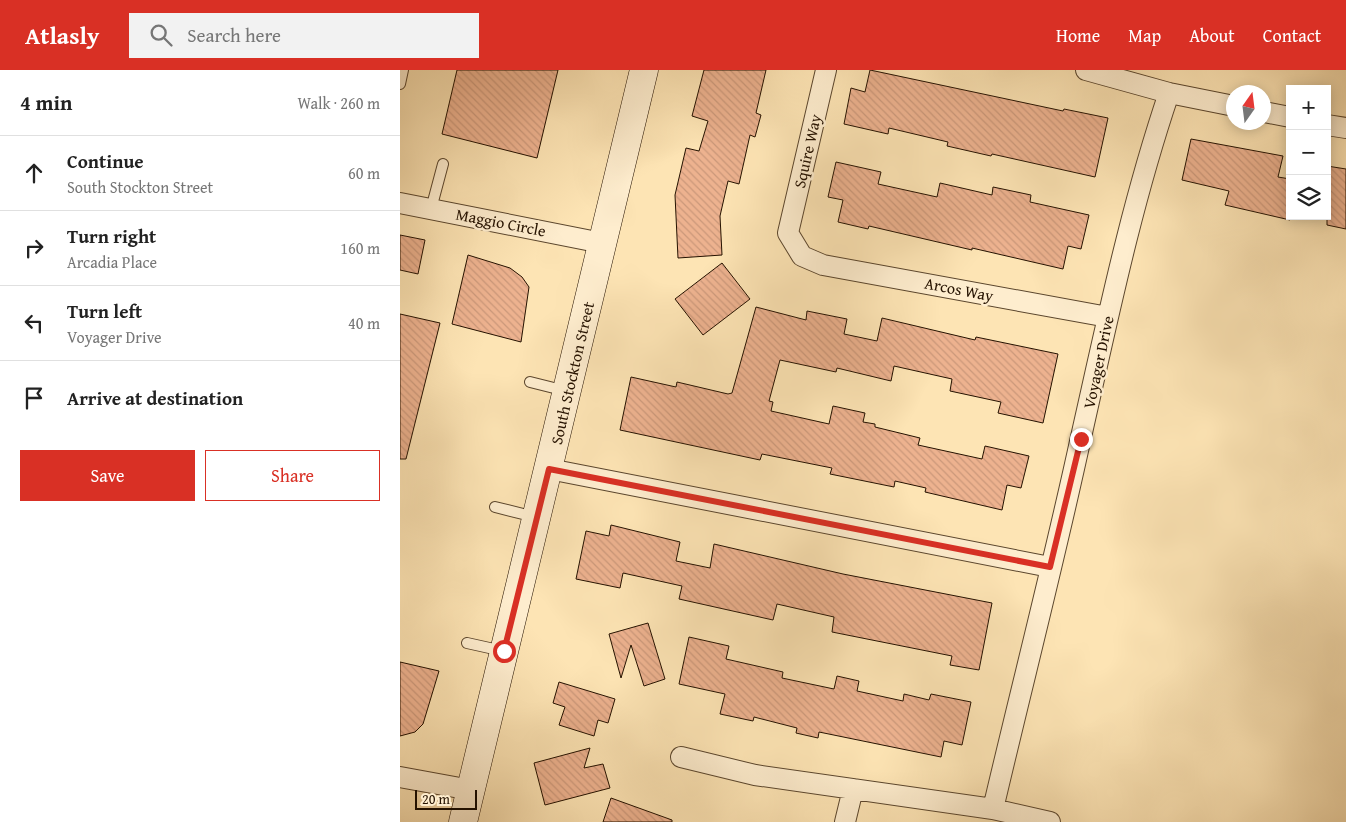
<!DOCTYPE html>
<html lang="en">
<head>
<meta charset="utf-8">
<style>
  :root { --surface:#fff; --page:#f2f2f2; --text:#222; --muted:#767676; --line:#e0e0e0; --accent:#d93025 }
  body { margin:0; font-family:"Gentium Book Plus",serif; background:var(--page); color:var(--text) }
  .controls { position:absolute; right:15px; top:15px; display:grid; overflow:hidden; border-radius:0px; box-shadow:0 2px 12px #0003 }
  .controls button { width:45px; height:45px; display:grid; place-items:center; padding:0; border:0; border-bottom:1px solid var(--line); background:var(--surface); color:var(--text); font:25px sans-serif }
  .compass { position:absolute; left:826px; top:15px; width:45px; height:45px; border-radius:50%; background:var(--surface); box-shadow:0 2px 12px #0003; rotate:14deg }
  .scale { position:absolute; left:15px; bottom:12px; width:62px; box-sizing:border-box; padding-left:5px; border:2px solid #251200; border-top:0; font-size:14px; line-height:18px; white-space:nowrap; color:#251200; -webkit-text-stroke:4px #feedce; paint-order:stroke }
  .stop { position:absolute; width:15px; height:15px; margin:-11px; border:4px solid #d93025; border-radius:50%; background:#fff }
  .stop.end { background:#d93025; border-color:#fff; box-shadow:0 1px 5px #0008 }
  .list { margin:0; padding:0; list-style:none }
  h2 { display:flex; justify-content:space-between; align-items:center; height:65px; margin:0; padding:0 20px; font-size:21px }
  h2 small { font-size:16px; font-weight:400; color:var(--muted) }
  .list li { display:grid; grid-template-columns:32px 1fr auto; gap:15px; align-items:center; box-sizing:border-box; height:75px; padding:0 20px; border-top:1px solid var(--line) }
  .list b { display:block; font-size:19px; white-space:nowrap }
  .list p { margin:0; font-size:16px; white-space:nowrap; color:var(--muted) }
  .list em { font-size:16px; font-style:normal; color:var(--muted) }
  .actions { display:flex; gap:10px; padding:15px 20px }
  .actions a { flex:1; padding:11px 0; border:1px solid var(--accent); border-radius:0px; text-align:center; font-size:18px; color:var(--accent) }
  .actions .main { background:var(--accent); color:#fff }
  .icon { flex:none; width:28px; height:28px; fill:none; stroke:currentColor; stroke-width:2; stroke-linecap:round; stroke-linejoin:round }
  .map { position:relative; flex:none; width:946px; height:752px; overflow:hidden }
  header { display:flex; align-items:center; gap:30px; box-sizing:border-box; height:70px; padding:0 25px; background:var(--accent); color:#fff }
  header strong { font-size:24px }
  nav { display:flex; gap:28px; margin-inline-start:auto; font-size:18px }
  .search { width:350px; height:45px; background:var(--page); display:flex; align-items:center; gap:12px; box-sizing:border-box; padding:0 18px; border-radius:0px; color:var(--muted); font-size:19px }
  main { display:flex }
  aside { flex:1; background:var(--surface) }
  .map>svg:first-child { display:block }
  .building { fill:url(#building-back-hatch); stroke:#251200 }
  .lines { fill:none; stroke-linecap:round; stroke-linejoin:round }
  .lane-casing { stroke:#5b462d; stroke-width:12 }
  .street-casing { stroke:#5b462d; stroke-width:22 }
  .secondary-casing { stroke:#251200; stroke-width:29 }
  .lane { stroke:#feedce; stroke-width:10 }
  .street { stroke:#feedce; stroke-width:20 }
  .secondary { stroke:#feedce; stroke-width:28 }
  .route { stroke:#d93025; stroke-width:6 }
  .labels { text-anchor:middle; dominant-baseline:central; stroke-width:5; stroke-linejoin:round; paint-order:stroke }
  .street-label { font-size:16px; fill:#251200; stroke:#feedce }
</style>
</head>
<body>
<header>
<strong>Atlasly</strong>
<div class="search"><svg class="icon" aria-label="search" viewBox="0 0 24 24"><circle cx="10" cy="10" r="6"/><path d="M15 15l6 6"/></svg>Search here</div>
<nav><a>Home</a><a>Map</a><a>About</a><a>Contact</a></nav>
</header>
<main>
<aside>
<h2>4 min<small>Walk · 260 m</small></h2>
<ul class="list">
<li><svg class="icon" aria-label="ahead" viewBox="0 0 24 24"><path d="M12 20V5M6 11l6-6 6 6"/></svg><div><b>Continue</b><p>South Stockton Street</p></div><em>60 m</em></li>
<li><svg class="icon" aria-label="right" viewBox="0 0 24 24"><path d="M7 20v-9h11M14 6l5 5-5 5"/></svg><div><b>Turn right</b><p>Arcadia Place</p></div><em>160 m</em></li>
<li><svg class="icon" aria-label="left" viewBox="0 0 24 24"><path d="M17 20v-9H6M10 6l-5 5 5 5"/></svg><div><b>Turn left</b><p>Voyager Drive</p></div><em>40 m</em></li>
<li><svg class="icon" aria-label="arrive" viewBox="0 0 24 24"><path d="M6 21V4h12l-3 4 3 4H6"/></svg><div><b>Arrive at destination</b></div></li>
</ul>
<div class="actions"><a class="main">Save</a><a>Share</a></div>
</aside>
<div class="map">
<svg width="946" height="752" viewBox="0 0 946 752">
  <defs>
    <pattern id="building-back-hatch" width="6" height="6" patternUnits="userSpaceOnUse" patternTransform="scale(1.25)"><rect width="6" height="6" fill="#edb28f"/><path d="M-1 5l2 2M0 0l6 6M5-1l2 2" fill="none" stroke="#cb987a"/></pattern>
  </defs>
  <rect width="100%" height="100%" fill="#fde4b4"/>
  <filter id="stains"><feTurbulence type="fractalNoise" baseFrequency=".004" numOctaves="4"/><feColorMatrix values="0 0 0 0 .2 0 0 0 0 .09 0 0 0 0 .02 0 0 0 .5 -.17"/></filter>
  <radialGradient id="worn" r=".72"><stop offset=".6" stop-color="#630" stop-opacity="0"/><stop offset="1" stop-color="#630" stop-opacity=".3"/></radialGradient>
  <!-- building -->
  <path class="building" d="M 57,0 L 158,0 L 137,88 L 42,64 Z
    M 304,0 L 366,0 L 356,43 L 361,45 L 355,67 L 350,65 L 339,114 L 328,111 L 320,146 L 322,185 L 278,188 L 275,125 L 286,78 L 299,81 L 308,51 L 292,46 Z
    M 470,0 L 663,41 L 664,39 L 708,48 L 695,107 L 592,84 L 591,86 L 547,76 L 548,72 L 489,58 L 488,64 L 444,54 L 451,18 L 465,22 Z
    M 791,69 L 883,86 L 878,107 L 890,109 L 890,150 L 825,135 L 829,121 L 782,110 Z
    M 436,92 L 481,102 L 478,114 L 537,127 L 540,113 L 592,125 L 593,117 L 631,125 L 630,132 L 689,145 L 681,179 L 668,176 L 663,199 L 572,178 L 572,180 L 469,156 L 468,159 L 438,152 L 443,130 L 428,127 Z
    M 927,96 L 946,99 L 946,159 L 927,155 Z
    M 0,165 L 25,170 L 18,204 L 0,200 Z
    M 68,185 L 110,198 L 122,207 L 129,217 L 121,272 L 52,254 Z
    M 322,193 L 350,229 L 303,265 L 275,229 Z
    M 356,237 L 406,250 L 407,241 L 447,249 L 444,264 L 477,271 L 482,248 L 575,270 L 576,267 L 658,284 L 643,353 L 598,343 L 601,332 L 550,321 L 552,309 L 494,296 L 491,311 L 437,298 L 436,302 L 380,290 L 369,331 L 373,332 L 371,341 L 429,354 L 433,336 L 465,343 L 463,352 L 475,354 L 475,357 L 520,368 L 518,375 L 582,389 L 585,376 L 629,386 L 621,418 L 607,415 L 602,440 L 525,422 L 526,418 L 495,411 L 494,417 L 430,404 L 432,398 L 362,384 L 360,390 L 220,360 L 231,307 L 276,317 L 277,312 L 328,324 L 332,323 Z
    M 0,244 L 40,253 L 6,389 L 0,389 Z
    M 211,455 L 280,472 L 276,491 L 310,498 L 314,474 L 443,504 L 592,533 L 579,600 L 550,595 L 552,586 L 432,562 L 434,547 L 377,534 L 373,550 L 279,529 L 282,516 L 223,503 L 220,518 L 176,509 L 186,461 L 209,466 Z
    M 248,553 L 265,609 L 244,616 L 231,575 L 221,608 L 209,564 Z
    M 289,567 L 329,576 L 326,589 L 383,602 L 382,608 L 434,619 L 437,606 L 459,611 L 457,621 L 503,631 L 504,624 L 529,630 L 531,624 L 571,632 L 562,675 L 544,671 L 541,687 L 419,662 L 418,668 L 396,663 L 397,658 L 354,647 L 353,651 L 320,644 L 325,624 L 279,614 Z
    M 0,592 L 39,601 L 23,654 L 15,662 L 0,666 Z
    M 159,612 L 215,629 L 208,653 L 198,650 L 194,666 L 159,655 L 165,637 L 153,633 Z
    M 190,678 L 184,698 L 203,694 L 210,718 L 145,735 L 134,693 Z
    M 211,728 L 272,750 L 272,752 L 203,752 Z"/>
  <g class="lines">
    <!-- lane casing -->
    <g class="lane-casing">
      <path id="lane" d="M 0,14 L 3,0
        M 31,139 L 43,94
        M 130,312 L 166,321
        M 95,437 L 135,447
        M 67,573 L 103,581"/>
    </g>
    <!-- street casing -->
    <g class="street-casing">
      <path id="street" d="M 426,0 L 388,163 L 402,186 L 423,195 L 708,247
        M 686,0 L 769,23 L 834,36
        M 864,42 L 890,47
        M 927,55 L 946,58
        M 0,133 L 202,173
        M 149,399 L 650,497
        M 281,687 L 355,705 L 593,739 L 650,752
        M 0,707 L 71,720
        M 593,739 C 622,615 654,492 681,367 C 707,252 731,135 769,23
        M 445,752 L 453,719"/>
    </g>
    <!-- secondary casing -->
    <g class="secondary-casing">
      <path id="secondary" d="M 63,752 L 244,0"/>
    </g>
    <!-- lane -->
    <use href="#lane" class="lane"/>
    <!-- street -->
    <use href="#street" class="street"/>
    <!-- secondary -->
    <use href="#secondary" class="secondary"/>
  </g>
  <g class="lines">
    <!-- route -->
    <path class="route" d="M 104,581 L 149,399 L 650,497 L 681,369"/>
  </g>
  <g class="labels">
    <!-- street labels -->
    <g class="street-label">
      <text transform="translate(407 81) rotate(-77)">Squire Way</text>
      <text transform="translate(101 152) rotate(11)">Maggio Circle</text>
      <text transform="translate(559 219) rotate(11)">Arcos Way</text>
      <text transform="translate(698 292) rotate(-78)">Voyager Drive</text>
      <text transform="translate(172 303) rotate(-77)">South Stockton Street</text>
    </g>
  </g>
  <rect width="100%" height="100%" filter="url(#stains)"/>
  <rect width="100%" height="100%" fill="url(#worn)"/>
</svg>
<div class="controls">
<button>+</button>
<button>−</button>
<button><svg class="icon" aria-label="layers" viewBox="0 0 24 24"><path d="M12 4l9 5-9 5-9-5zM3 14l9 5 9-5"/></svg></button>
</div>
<svg class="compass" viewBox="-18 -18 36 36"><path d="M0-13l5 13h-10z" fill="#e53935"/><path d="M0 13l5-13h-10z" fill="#767676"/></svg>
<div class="scale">20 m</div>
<div class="stop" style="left:104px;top:581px"></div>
<div class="stop end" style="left:681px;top:369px"></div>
</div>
</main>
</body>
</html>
